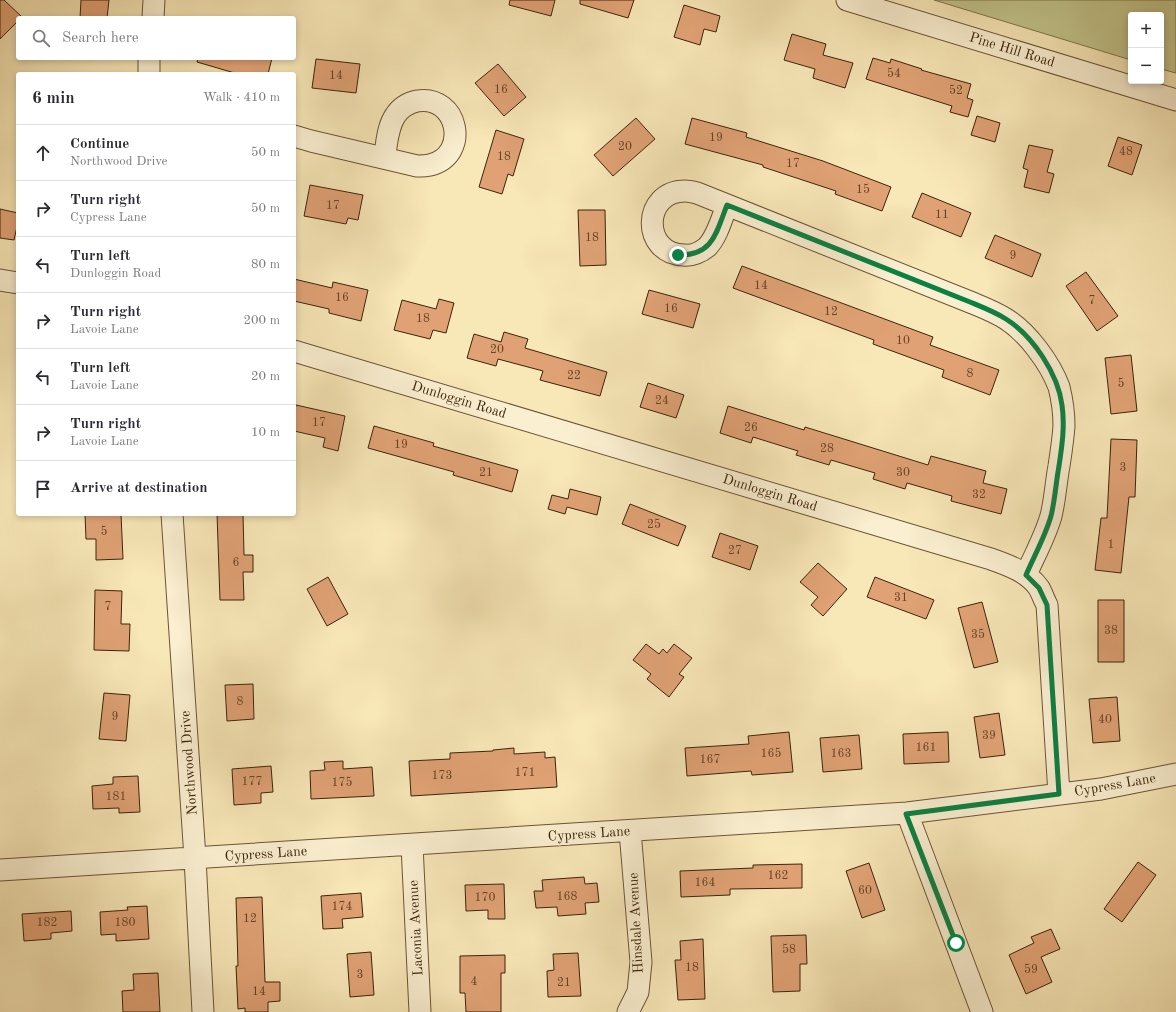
<!DOCTYPE html>
<html lang="en">
<head>
<meta charset="utf-8">
<style>
  :root { --surface:#fff; --page:#f7f7f7; --text:#2b2b33; --muted:#7c7c81; --line:#e1e1e2 }
  body { margin:0; font-family:"Old Standard TT",serif; background:var(--page); color:var(--text) }
  .controls { position:absolute; right:12px; top:12px; display:grid; overflow:hidden; border-radius:4px; box-shadow:0 2px 6px #0003 }
  .controls button { width:36px; height:36px; display:grid; place-items:center; padding:0; border:0; border-bottom:1px solid var(--line); background:var(--surface); color:var(--text); font:20px sans-serif }
  .stop { position:absolute; width:12px; height:12px; margin:-9px; border:3px solid #0b8043; border-radius:50%; background:#fff }
  .stop.end { background:#0b8043; border-color:#fff; box-shadow:0 1px 4px #0008 }
  .list { margin:0; padding:0; list-style:none }
  h2 { display:flex; justify-content:space-between; align-items:center; height:52px; margin:0; padding:0 16px; font-size:17px }
  h2 small { font-size:13px; font-weight:400; color:var(--muted) }
  .list li { display:grid; grid-template-columns:26px 1fr auto; gap:12px; align-items:center; box-sizing:border-box; height:56px; padding:0 16px; border-top:1px solid var(--line) }
  .list b { display:block; font-size:15px; white-space:nowrap }
  .list p { margin:0; font-size:13px; white-space:nowrap; color:var(--muted) }
  .list em { font-size:13px; font-style:normal; color:var(--muted) }
  .icon { flex:none; width:22px; height:22px; fill:none; stroke:currentColor; stroke-width:2; stroke-linecap:round; stroke-linejoin:round }
  .map { position:relative; flex:none; width:1176px; height:1012px; overflow:hidden }
  .search { position:absolute; background:var(--surface); box-shadow:0 2px 6px #0003; left:16px; top:16px; width:280px; height:44px; display:flex; align-items:center; gap:10px; box-sizing:border-box; padding:0 14px; border-radius:4px; color:var(--muted); font-size:15px }
  .panel { position:absolute; background:var(--surface); box-shadow:0 2px 6px #0003; left:16px; top:72px; width:280px; height:444px; border-radius:4px }
  .map>svg:first-child { display:block }
  .green { fill:#c2c48b; stroke:#7f744a }
  .building { fill:#e0a275; stroke:#3c230a }
  .lines { fill:none; stroke-linecap:round; stroke-linejoin:round }
  .minor-casing { stroke:#6b5435; stroke-width:23 }
  .minor { stroke:#faefd0; stroke-width:21 }
  .route { stroke:#0b8043; stroke-width:5 }
  .labels { text-anchor:middle; dominant-baseline:central; stroke-width:4; stroke-linejoin:round; paint-order:stroke }
  .number-label { font-size:12px; fill:#654325 }
  .street-label { font-size:14px; fill:#3c230a; stroke:#faefd0 }
</style>
</head>
<body>
<div class="map">
<svg width="1176" height="1012" viewBox="0 0 1176 1012">
  <rect width="100%" height="100%" fill="#f8e7b7"/>
  <filter id="stains"><feTurbulence type="fractalNoise" baseFrequency=".005" numOctaves="4"/><feColorMatrix values="0 0 0 0 .2 0 0 0 0 .09 0 0 0 0 .02 0 0 0 .5 -.17"/></filter>
  <radialGradient id="worn" r=".72"><stop offset=".6" stop-color="#630" stop-opacity="0"/><stop offset="1" stop-color="#630" stop-opacity=".3"/></radialGradient>
  <!-- green -->
  <path class="green" d="M 934,0 L 1176,0 L 1176,73 L 1161,69 L 1161,15 L 1131,15 L 1131,60 Z"/>
  <!-- building -->
  <path class="building" d="M 0,0 L 4,0 L 22,17 L 18,18 L 18,21 L 0,39 Z
    M 81,0 L 109,0 L 107,18 L 80,18 Z
    M 510,0 L 555,0 L 551,16 L 509,5 Z
    M 580,0 L 634,0 L 628,18 L 580,4 Z
    M 684,5 L 720,16 L 716,32 L 704,29 L 700,45 L 674,37 Z
    M 792,34 L 826,44 L 823,55 L 853,63 L 845,88 L 813,78 L 815,69 L 784,60 Z
    M 198,58 L 272,58 L 268,74 L 238,74 L 197,62 Z
    M 873,58 L 890,63 L 891,59 L 922,69 L 921,70 L 971,84 L 967,98 L 973,100 L 968,117 L 950,112 L 952,106 L 866,79 Z
    M 316,59 L 360,64 L 356,93 L 312,88 Z
    M 498,64 L 526,97 L 504,116 L 475,83 Z
    M 977,116 L 1000,123 L 995,142 L 971,135 Z
    M 636,118 L 655,139 L 613,176 L 594,155 Z
    M 692,118 L 747,133 L 746,137 L 823,161 L 891,187 L 882,211 L 835,194 L 836,191 L 763,167 L 763,165 L 685,144 Z
    M 496,130 L 524,139 L 513,176 L 508,174 L 502,194 L 479,187 Z
    M 1118,137 L 1142,145 L 1132,175 L 1108,166 Z
    M 1029,145 L 1053,150 L 1047,172 L 1054,174 L 1049,193 L 1024,187 L 1028,170 L 1023,168 Z
    M 310,185 L 363,195 L 358,220 L 348,218 L 346,224 L 304,216 Z
    M 922,193 L 971,213 L 961,237 L 912,217 Z
    M 0,209 L 18,213 L 18,222 L 14,240 L 0,238 Z
    M 578,210 L 605,210 L 606,265 L 580,266 Z
    M 995,235 L 1041,254 L 1032,277 L 985,258 Z
    M 742,266 L 933,337 L 930,345 L 999,370 L 990,395 L 942,377 L 944,370 L 873,344 L 874,340 L 733,288 Z
    M 1086,272 L 1118,316 L 1097,331 L 1066,286 Z
    M 294,279 L 332,288 L 333,282 L 368,290 L 361,321 L 329,313 L 329,309 L 294,301 Z
    M 649,290 L 700,304 L 693,328 L 642,314 Z
    M 439,299 L 454,303 L 446,333 L 433,330 L 430,339 L 394,330 L 402,300 L 436,309 Z
    M 504,332 L 528,339 L 525,348 L 607,372 L 600,396 L 540,380 L 543,371 L 498,359 L 496,366 L 467,358 L 474,334 L 501,342 Z
    M 1131,355 L 1137,411 L 1111,414 L 1105,358 Z
    M 648,383 L 684,395 L 676,418 L 640,407 Z
    M 296,405 L 345,416 L 338,451 L 323,447 L 325,438 L 294,431 L 294,415 Z
    M 728,406 L 804,430 L 805,427 L 928,465 L 931,456 L 986,471 L 983,483 L 1007,489 L 1001,514 L 951,501 L 952,496 L 907,483 L 905,489 L 873,479 L 875,473 L 831,460 L 829,465 L 796,455 L 798,451 L 753,437 L 751,443 L 720,433 Z
    M 374,426 L 434,443 L 433,446 L 518,470 L 512,492 L 453,475 L 454,472 L 368,448 Z
    M 1111,439 L 1137,440 L 1135,497 L 1129,497 L 1121,573 L 1095,570 L 1101,518 L 1107,518 Z
    M 570,489 L 601,497 L 597,515 L 567,507 L 565,514 L 548,509 L 552,495 L 568,499 Z
    M 630,504 L 686,526 L 678,546 L 622,524 Z
    M 85,514 L 121,514 L 123,559 L 96,560 L 96,539 L 86,539 Z
    M 217,514 L 243,514 L 244,555 L 253,555 L 253,572 L 243,572 L 244,600 L 220,600 Z
    M 720,533 L 758,546 L 750,570 L 712,557 Z
    M 818,563 L 847,589 L 823,616 L 811,605 L 818,597 L 800,582 Z
    M 328,577 L 348,614 L 327,626 L 307,589 Z
    M 875,577 L 934,600 L 926,619 L 867,597 Z
    M 95,590 L 122,591 L 121,624 L 130,624 L 129,651 L 94,650 Z
    M 1098,600 L 1124,600 L 1124,662 L 1098,662 Z
    M 982,602 L 998,662 L 974,668 L 958,608 Z
    M 646,644 L 659,654 L 663,649 L 667,653 L 674,644 L 692,658 L 679,674 L 684,677 L 669,697 L 647,679 L 651,674 L 633,660 Z
    M 253,684 L 254,719 L 227,721 L 225,685 Z
    M 104,693 L 130,695 L 126,741 L 99,739 Z
    M 1117,697 L 1120,741 L 1093,743 L 1089,699 Z
    M 999,713 L 1005,755 L 980,758 L 974,717 Z
    M 789,732 L 793,772 L 752,775 L 751,771 L 687,776 L 685,748 L 749,744 L 748,736 Z
    M 948,732 L 949,762 L 904,764 L 903,734 Z
    M 859,735 L 862,769 L 823,772 L 820,738 Z
    M 514,748 L 514,754 L 545,752 L 545,758 L 555,757 L 557,787 L 411,796 L 409,761 L 450,759 L 450,753 L 493,751 L 493,750 Z
    M 343,761 L 343,769 L 372,767 L 374,796 L 311,799 L 310,771 L 325,770 L 324,762 Z
    M 271,766 L 273,792 L 261,793 L 261,803 L 234,805 L 232,769 Z
    M 138,776 L 140,812 L 119,813 L 119,808 L 93,809 L 92,786 L 113,784 L 113,777 Z
    M 1138,862 L 1156,875 L 1122,922 L 1104,909 Z
    M 869,863 L 885,910 L 862,918 L 846,871 Z
    M 802,864 L 802,888 L 730,889 L 730,895 L 681,897 L 680,871 L 753,868 L 753,865 Z
    M 584,877 L 585,884 L 597,883 L 599,902 L 585,903 L 586,914 L 558,916 L 557,907 L 536,908 L 534,891 L 543,891 L 542,880 Z
    M 504,884 L 505,919 L 488,919 L 488,910 L 466,911 L 465,885 Z
    M 361,893 L 363,917 L 342,919 L 343,928 L 323,929 L 321,896 Z
    M 262,897 L 265,982 L 280,982 L 280,1001 L 268,1002 L 268,1012 L 245,1012 L 245,1008 L 238,1009 L 236,966 L 238,966 L 236,898 Z
    M 147,906 L 149,939 L 116,941 L 116,934 L 101,935 L 100,912 L 128,910 L 127,907 Z
    M 71,911 L 72,931 L 51,933 L 51,939 L 24,941 L 22,914 Z
    M 1051,929 L 1060,949 L 1041,957 L 1052,982 L 1026,994 L 1009,955 L 1034,943 L 1031,937 Z
    M 806,935 L 807,964 L 800,964 L 800,991 L 773,992 L 771,936 Z
    M 703,939 L 705,999 L 678,1000 L 675,960 L 681,960 L 680,941 Z
    M 371,952 L 374,995 L 350,997 L 347,954 Z
    M 578,953 L 581,996 L 548,997 L 547,971 L 554,970 L 553,954 Z
    M 505,955 L 505,973 L 501,973 L 501,1012 L 466,1012 L 465,993 L 460,993 L 460,956 Z
    M 158,973 L 160,1012 L 123,1012 L 122,991 L 134,990 L 133,974 Z"/>
  <g class="lines">
    <!-- minor casing -->
    <g class="minor-casing">
      <path id="minor" d="M 847,0 L 1176,100
        M 153,18 L 154,0
        M 149,58 L 149,74
        M 294,136 L 311,141 L 417,166 C 421,166 426,166 430,165 C 471,155 458,94 417,101 C 408,103 400,108 395,116 C 387,128 387,145 384,158
        M 727,205 C 722,218 717,237 707,247 C 701,252 692,256 684,255 C 641,254 642,191 685,191 C 689,191 693,192 697,193 L 970,302 C 982,307 995,312 1006,319 C 1028,333 1050,363 1059,387 C 1062,399 1064,414 1064,426 C 1063,440 1061,453 1059,466 C 1056,482 1055,500 1051,516 C 1045,537 1034,556 1026,575
        M 0,280 L 18,283
        M 294,351 L 991,559 C 1008,565 1028,572 1039,588 C 1042,593 1044,600 1047,605 L 1059,794
        M 172,514 L 195,858 L 203,1012
        M 907,813 L 982,1012
        M 412,845 L 420,1012
        M 0,870 L 907,813 L 1101,789 L 1176,774
        M 628,1012 L 638,992 L 641,962 L 630,831"/>
    </g>
    <!-- minor -->
    <use href="#minor" class="minor"/>
  </g>
  <g class="lines">
    <!-- route -->
    <path class="route" d="M 678,255 C 713,256 716,233 727,205 L 970,302 C 982,307 995,312 1006,319 C 1033,336 1058,374 1062,405 C 1065,426 1062,446 1059,466 C 1056,482 1055,500 1051,516 C 1045,537 1034,556 1026,575 L 1039,588 L 1047,605 L 1059,794 L 906,814 L 956,943"/>
  </g>
  <g class="labels">
    <!-- number labels -->
    <g class="number-label">
      <text x="894" y="74">54</text>
      <text x="336" y="76">14</text>
      <text x="501" y="90">16</text>
      <text x="956" y="91">52</text>
      <text x="716" y="138">19</text>
      <text x="625" y="147">20</text>
      <text x="1126" y="152">48</text>
      <text x="504" y="157">18</text>
      <text x="793" y="164">17</text>
      <text x="863" y="190">15</text>
      <text x="333" y="206">17</text>
      <text x="942" y="215">11</text>
      <text x="592" y="238">18</text>
      <text x="1013" y="256">9</text>
      <text x="761" y="286">14</text>
      <text x="342" y="298">16</text>
      <text x="1092" y="301">7</text>
      <text x="671" y="309">16</text>
      <text x="831" y="312">12</text>
      <text x="423" y="319">18</text>
      <text x="903" y="341">10</text>
      <text x="497" y="350">20</text>
      <text x="970" y="374">8</text>
      <text x="574" y="376">22</text>
      <text x="1121" y="384">5</text>
      <text x="662" y="401">24</text>
      <text x="319" y="423">17</text>
      <text x="751" y="428">26</text>
      <text x="401" y="445">19</text>
      <text x="827" y="449">28</text>
      <text x="1123" y="468">3</text>
      <text x="486" y="473">21</text>
      <text x="903" y="473">30</text>
      <text x="979" y="495">32</text>
      <text x="654" y="525">25</text>
      <text x="104" y="532">5</text>
      <text x="1111" y="545">1</text>
      <text x="735" y="551">27</text>
      <text x="236" y="563">6</text>
      <text x="901" y="598">31</text>
      <text x="108" y="607">7</text>
      <text x="1111" y="631">38</text>
      <text x="978" y="635">35</text>
      <text x="240" y="702">8</text>
      <text x="115" y="717">9</text>
      <text x="1105" y="720">40</text>
      <text x="989" y="736">39</text>
      <text x="926" y="748">161</text>
      <text x="771" y="754">165</text>
      <text x="841" y="754">163</text>
      <text x="710" y="760">167</text>
      <text x="525" y="773">171</text>
      <text x="442" y="776">173</text>
      <text x="252" y="782">177</text>
      <text x="342" y="783">175</text>
      <text x="116" y="797">181</text>
      <text x="778" y="876">162</text>
      <text x="705" y="883">164</text>
      <text x="865" y="891">60</text>
      <text x="567" y="897">168</text>
      <text x="485" y="898">170</text>
      <text x="342" y="907">174</text>
      <text x="250" y="919">12</text>
      <text x="47" y="923">182</text>
      <text x="125" y="923">180</text>
      <text x="789" y="950">58</text>
      <text x="692" y="968">18</text>
      <text x="1031" y="970">59</text>
      <text x="360" y="975">3</text>
      <text x="474" y="982">4</text>
      <text x="564" y="983">21</text>
      <text x="259" y="992">14</text>
    </g>
    <!-- street labels -->
    <g class="street-label">
      <text transform="translate(1012 50) rotate(17)">Pine Hill Road</text>
      <text transform="translate(459 400) rotate(17)">Dunloggin Road</text>
      <text transform="translate(770 493) rotate(17)">Dunloggin Road</text>
      <text transform="translate(189 763) rotate(-94)">Northwood Drive</text>
      <text transform="translate(1115 785) rotate(-10)">Cypress Lane</text>
      <text transform="translate(589 834) rotate(-4)">Cypress Lane</text>
      <text transform="translate(266 854) rotate(-4)">Cypress Lane</text>
      <text transform="translate(636 923) rotate(-93)">Hinsdale Avenue</text>
      <text transform="translate(416 928) rotate(-93)">Laconia Avenue</text>
    </g>
  </g>
  <rect width="100%" height="100%" filter="url(#stains)"/>
  <rect width="100%" height="100%" fill="url(#worn)"/>
</svg>
<div class="controls">
<button>+</button>
<button>−</button>
</div>
<div class="stop" style="left:956px;top:943px"></div>
<div class="stop end" style="left:678px;top:255px"></div>
<div class="search"><svg class="icon" aria-label="search" viewBox="0 0 24 24"><circle cx="10" cy="10" r="6"/><path d="M15 15l6 6"/></svg>Search here</div>
<section class="panel">
<h2>6 min<small>Walk · 410 m</small></h2>
<ul class="list">
<li><svg class="icon" aria-label="ahead" viewBox="0 0 24 24"><path d="M12 20V5M6 11l6-6 6 6"/></svg><div><b>Continue</b><p>Northwood Drive</p></div><em>50 m</em></li>
<li><svg class="icon" aria-label="right" viewBox="0 0 24 24"><path d="M7 20v-9h11M14 6l5 5-5 5"/></svg><div><b>Turn right</b><p>Cypress Lane</p></div><em>50 m</em></li>
<li><svg class="icon" aria-label="left" viewBox="0 0 24 24"><path d="M17 20v-9H6M10 6l-5 5 5 5"/></svg><div><b>Turn left</b><p>Dunloggin Road</p></div><em>80 m</em></li>
<li><svg class="icon" aria-label="right" viewBox="0 0 24 24"><path d="M7 20v-9h11M14 6l5 5-5 5"/></svg><div><b>Turn right</b><p>Lavoie Lane</p></div><em>200 m</em></li>
<li><svg class="icon" aria-label="left" viewBox="0 0 24 24"><path d="M17 20v-9H6M10 6l-5 5 5 5"/></svg><div><b>Turn left</b><p>Lavoie Lane</p></div><em>20 m</em></li>
<li><svg class="icon" aria-label="right" viewBox="0 0 24 24"><path d="M7 20v-9h11M14 6l5 5-5 5"/></svg><div><b>Turn right</b><p>Lavoie Lane</p></div><em>10 m</em></li>
<li><svg class="icon" aria-label="arrive" viewBox="0 0 24 24"><path d="M6 21V4h12l-3 4 3 4H6"/></svg><div><b>Arrive at destination</b></div></li>
</ul>
</section>
</div>
</body>
</html>
